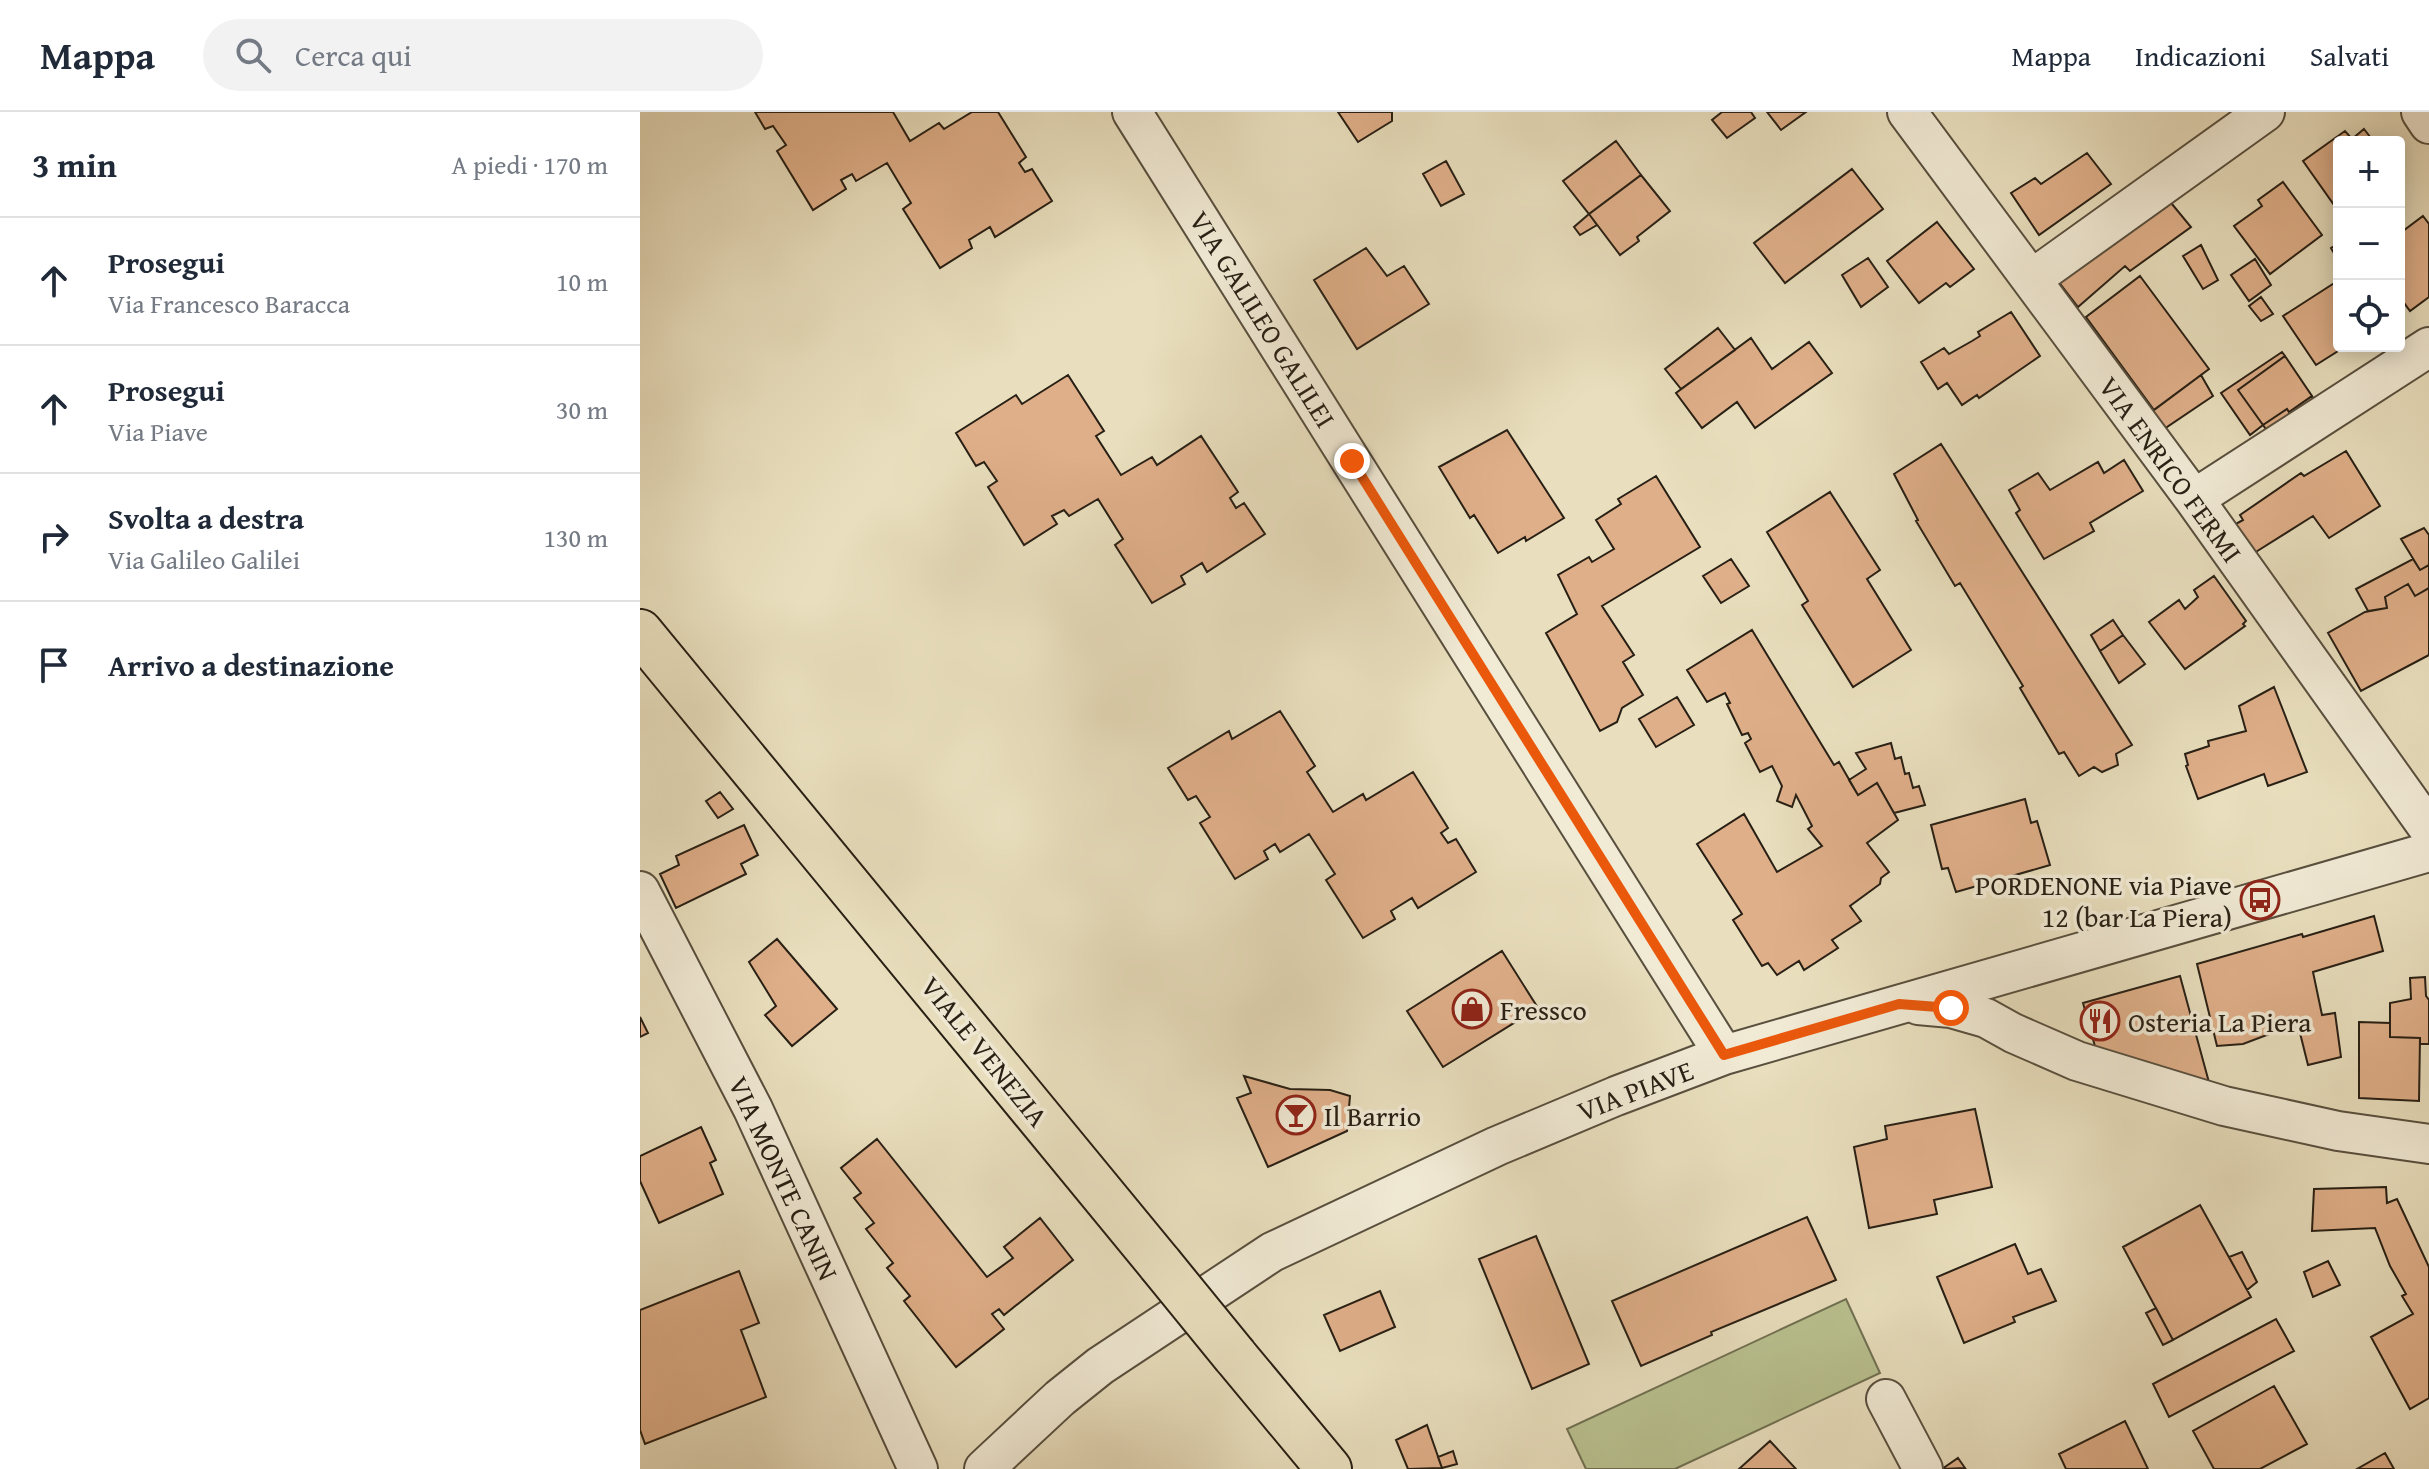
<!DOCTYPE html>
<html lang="it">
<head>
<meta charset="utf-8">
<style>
  :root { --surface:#fff; --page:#f2f2f3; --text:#1f2937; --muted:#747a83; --line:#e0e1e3 }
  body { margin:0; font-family:"Gentium Book Plus",serif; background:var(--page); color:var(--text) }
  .controls { position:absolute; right:24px; top:24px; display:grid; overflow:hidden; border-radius:8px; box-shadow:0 4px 20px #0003 }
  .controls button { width:72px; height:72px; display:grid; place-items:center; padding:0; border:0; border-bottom:2px solid var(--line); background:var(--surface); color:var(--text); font:40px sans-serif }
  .stop { position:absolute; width:24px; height:24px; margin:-18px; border:6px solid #ea580c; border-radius:50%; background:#fff }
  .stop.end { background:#ea580c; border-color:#fff; box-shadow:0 2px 8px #0008 }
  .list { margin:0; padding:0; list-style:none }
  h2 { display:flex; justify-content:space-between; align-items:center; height:104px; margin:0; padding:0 32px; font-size:34px }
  h2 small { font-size:26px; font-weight:400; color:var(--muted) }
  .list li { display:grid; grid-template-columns:52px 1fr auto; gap:24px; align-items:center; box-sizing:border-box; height:128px; padding:0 32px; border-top:2px solid var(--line) }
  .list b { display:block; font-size:30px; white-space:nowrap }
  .list p { margin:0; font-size:26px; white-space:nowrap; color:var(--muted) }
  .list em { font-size:26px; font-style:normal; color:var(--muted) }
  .icon { flex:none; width:44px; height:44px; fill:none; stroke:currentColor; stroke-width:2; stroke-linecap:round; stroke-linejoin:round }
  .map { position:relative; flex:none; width:1789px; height:1357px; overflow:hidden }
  header { display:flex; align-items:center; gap:48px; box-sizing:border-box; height:112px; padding:0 40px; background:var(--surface); border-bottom:2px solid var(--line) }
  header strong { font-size:38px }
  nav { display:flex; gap:44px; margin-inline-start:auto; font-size:28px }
  .search { width:560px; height:72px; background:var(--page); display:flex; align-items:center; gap:20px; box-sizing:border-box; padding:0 28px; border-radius:44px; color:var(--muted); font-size:30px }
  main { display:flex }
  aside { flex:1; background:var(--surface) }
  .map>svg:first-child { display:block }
  .green { fill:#b9c190; stroke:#707052; stroke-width:2 }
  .building { fill:#dfaf89; stroke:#271f14; stroke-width:2 }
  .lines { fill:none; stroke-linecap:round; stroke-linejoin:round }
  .minor-casing { stroke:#584f3e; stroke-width:42 }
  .major-casing { stroke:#271f14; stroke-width:48 }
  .minor { stroke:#f1ead5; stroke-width:38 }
  .major { stroke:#e9dfbe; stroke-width:44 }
  .major-bridge-casing { stroke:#271f14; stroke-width:48; stroke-linecap:butt }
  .major-bridge { stroke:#e9dfbe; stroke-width:44 }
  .route { stroke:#ea580c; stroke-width:10 }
  .labels { text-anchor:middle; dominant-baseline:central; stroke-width:7; stroke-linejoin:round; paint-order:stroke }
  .street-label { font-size:28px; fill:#271f14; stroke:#f1ead5 }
  .poi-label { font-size:28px; fill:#271f14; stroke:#f1ead5; text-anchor:start }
</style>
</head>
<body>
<header>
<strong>Mappa</strong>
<div class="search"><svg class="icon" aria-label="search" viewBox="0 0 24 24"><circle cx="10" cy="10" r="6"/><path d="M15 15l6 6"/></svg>Cerca qui</div>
<nav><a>Mappa</a><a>Indicazioni</a><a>Salvati</a></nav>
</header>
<main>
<aside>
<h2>3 min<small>A piedi · 170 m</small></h2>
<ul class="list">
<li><svg class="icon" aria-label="ahead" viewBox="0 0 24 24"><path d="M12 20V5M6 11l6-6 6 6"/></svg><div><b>Prosegui</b><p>Via Francesco Baracca</p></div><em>10 m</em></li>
<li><svg class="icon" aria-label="ahead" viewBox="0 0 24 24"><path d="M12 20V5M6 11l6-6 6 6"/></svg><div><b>Prosegui</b><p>Via Piave</p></div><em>30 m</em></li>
<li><svg class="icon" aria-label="right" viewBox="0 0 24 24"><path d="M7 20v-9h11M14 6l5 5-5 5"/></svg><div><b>Svolta a destra</b><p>Via Galileo Galilei</p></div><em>130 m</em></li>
<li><svg class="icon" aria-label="arrive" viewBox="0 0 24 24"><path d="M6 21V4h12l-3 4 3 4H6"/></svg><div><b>Arrivo a destinazione</b></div></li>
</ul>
</aside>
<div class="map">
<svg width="1789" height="1357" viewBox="0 0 1789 1357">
  <rect width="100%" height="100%" fill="#e9dfbe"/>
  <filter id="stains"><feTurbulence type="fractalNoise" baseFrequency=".0025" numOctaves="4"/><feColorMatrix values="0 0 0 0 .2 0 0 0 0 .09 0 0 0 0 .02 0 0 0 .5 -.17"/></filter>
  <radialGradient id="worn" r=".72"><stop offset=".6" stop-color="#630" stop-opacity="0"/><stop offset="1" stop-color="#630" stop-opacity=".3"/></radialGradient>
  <!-- green -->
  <path class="green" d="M 1206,1187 L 1240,1261 L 1035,1357 L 946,1357 L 927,1317 Z"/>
  <!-- building -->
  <path class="building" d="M 115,0 L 253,0 L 270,29 L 299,11 L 304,17 L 332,0 L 358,0 L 386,45 L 379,51 L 385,60 L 392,57 L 412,89 L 355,125 L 350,115 L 329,128 L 332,136 L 300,156 L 263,97 L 271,91 L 247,51 L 216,69 L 212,62 L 201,68 L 206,77 L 173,98 L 137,39 L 146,33 L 133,14 L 125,17 Z
    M 698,0 L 752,0 L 752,9 L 718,30 Z
    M 1082,0 L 1111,0 L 1115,6 L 1087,26 L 1072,8 Z
    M 1127,0 L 1166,0 L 1141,18 Z
    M 1724,17 L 1734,30 L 1699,30 L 1699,100 L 1663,49 L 1705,19 L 1712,27 Z
    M 976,29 L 1001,63 L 949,102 L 923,69 Z
    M 1447,41 L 1471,72 L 1399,123 L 1371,81 L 1395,66 L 1401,72 Z
    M 806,49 L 824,82 L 801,94 L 783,62 Z
    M 1212,57 L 1243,97 L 1145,171 L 1114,131 Z
    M 1001,63 L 1030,99 L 997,125 L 999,129 L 980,143 L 949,102 Z
    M 1643,70 L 1682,123 L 1630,162 L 1594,114 L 1622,94 L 1618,88 Z
    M 1527,86 L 1551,115 L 1490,159 L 1485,154 L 1438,195 L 1418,169 Z
    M 949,102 L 957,113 L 940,123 L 934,115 Z
    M 1783,104 L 1789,112 L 1789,185 L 1770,199 L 1759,184 L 1759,122 Z
    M 1297,110 L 1334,157 L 1310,175 L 1306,171 L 1279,191 L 1247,149 Z
    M 1699,131 L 1699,150 L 1691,136 Z
    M 1561,133 L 1578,168 L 1563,177 L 1543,144 Z
    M 726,136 L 747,164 L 764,154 L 789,192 L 717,237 L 674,168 Z
    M 1228,146 L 1248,175 L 1221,195 L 1202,163 Z
    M 1615,147 L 1631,173 L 1609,189 L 1591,163 Z
    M 1500,164 L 1569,257 L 1514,298 L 1446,205 Z
    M 1699,168 L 1699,234 L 1706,234 L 1676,253 L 1643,204 Z
    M 1621,185 L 1633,202 L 1621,209 L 1609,194 Z
    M 1371,200 L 1400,244 L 1339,286 L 1337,283 L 1322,293 L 1307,271 L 1298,277 L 1281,250 L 1304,236 L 1309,242 L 1332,229 L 1340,224 L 1338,220 Z
    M 1078,216 L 1095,238 L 1041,277 L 1025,257 Z
    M 1111,226 L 1132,257 L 1169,230 L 1192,261 L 1115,316 L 1097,290 L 1062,316 L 1036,281 Z
    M 1642,240 L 1645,244 L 1598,278 L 1623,313 L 1610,323 L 1581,281 Z
    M 1645,244 L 1672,284 L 1649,300 L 1647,297 L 1623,313 L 1598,278 Z
    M 428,263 L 464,319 L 456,324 L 481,363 L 512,345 L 517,353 L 561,324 L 598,380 L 590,386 L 596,396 L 604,391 L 625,422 L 567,460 L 562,451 L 541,464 L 545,472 L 512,491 L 475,433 L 483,427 L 458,387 L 429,404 L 424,398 L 412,404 L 417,412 L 384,433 L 348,375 L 357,369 L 344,350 L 336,354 L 316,321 L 376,283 L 382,292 Z
    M 1561,263 L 1573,284 L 1518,321 L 1507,303 Z
    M 1672,284 L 1682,298 L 1636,331 L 1623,313 L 1647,297 L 1649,300 Z
    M 867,318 L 924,406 L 886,429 L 885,425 L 858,441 L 834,403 L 830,406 L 799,355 Z
    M 1301,332 L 1492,633 L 1476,642 L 1478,653 L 1462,660 L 1454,655 L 1439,664 L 1424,640 L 1419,642 L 1380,576 L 1383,574 L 1320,471 L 1315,474 L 1276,409 L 1278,408 L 1254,362 Z
    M 1706,339 L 1740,394 L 1689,426 L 1673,404 L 1611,443 L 1592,414 L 1603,408 L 1600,403 L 1661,361 L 1664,364 Z
    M 1484,348 L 1503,379 L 1450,411 L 1454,419 L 1404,447 L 1376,401 L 1380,398 L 1369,378 L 1398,361 L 1410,378 L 1458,350 L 1464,361 Z
    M 1016,364 L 1060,435 L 962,494 L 994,543 L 983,550 L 1003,583 L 982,596 L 977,610 L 960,619 L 906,521 L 937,502 L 918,463 L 949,445 L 952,450 L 974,437 L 956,408 L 981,392 L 978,387 Z
    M 1190,380 L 1240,458 L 1227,467 L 1271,538 L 1213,575 L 1162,493 L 1168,489 L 1127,420 Z
    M 1784,416 L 1789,423 L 1789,453 L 1780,458 L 1761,427 Z
    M 1091,447 L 1109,474 L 1081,491 L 1063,464 Z
    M 1773,447 L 1780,458 L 1789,453 L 1789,476 L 1775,484 L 1768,472 L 1745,485 L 1747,496 L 1728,499 L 1716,477 Z
    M 1574,464 L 1606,509 L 1603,512 L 1605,514 L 1545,557 L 1509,510 L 1539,488 L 1545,497 L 1558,485 L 1554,478 Z
    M 1768,472 L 1775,484 L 1789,476 L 1789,543 L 1721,579 L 1688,521 L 1725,500 L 1747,496 L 1745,485 Z
    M 1473,508 L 1483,523 L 1460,539 L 1451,523 Z
    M 1112,518 L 1194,653 L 1199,650 L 1218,683 L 1237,671 L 1258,708 L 1227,731 L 1249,760 L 1241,766 L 1240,772 L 1210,794 L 1221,809 L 1192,828 L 1198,836 L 1164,858 L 1159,849 L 1137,863 L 1128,851 L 1122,854 L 1093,808 L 1102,802 L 1057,732 L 1104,702 L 1137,760 L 1182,734 L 1168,717 L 1172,714 L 1156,683 L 1152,695 L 1137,689 L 1142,674 L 1132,654 L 1120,660 L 1105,631 L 1111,627 L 1108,621 L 1102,623 L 1087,592 L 1090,591 L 1085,581 L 1067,590 L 1047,558 Z
    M 1483,523 L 1505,552 L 1479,571 L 1460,539 Z
    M 1634,575 L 1667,660 L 1628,674 L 1624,662 L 1558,687 L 1546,654 L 1548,653 L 1545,642 L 1569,634 L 1568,629 L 1606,619 L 1599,594 Z
    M 1037,585 L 1054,613 L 1016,635 L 999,607 Z
    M 640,599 L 675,654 L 667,660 L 693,700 L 723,682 L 726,688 L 773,660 L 808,716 L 801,721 L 808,731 L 816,727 L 836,760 L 778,796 L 772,786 L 751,799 L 755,807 L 723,826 L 686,768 L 695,762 L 669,722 L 640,740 L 635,732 L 624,739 L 628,747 L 595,767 L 560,711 L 570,705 L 556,684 L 548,688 L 528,656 L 589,619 L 592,627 Z
    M 1251,631 L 1255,647 L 1261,645 L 1265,662 L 1269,661 L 1273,676 L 1279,674 L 1285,693 L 1254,701 L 1237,671 L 1218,683 L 1209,668 L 1226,657 L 1216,641 Z
    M 80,680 L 93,697 L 78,706 L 66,689 Z
    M 1385,687 L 1391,711 L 1397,709 L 1410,753 L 1316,780 L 1308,756 L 1302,757 L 1291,713 Z
    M 104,713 L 118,743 L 101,752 L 106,762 L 36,796 L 20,762 L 39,753 L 36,744 Z
    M 1734,804 L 1743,839 L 1673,860 L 1682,903 L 1695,901 L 1701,945 L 1668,953 L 1660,921 L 1632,921 L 1603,932 L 1577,934 L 1557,852 L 1662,822 L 1663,825 Z
    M 137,827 L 197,897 L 152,934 L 125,903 L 136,894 L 109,850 Z
    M 862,839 L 898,896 L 803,955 L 767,899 Z
    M 1540,864 L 1570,974 L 1456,938 L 1443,891 Z
    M 1785,865 L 1786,884 L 1789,888 L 1789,932 L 1780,932 L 1780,926 L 1750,925 L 1750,891 L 1771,887 L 1770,866 Z
    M 0,905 L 8,921 L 0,925 Z
    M 1719,910 L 1750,911 L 1750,925 L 1780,926 L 1779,989 L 1719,986 Z
    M 604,964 L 650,977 L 690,978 L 710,984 L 707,1019 L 628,1055 L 597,986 L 611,981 Z
    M 1335,997 L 1352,1075 L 1294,1088 L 1297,1102 L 1229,1116 L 1214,1035 L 1247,1027 L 1245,1014 Z
    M 61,1015 L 76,1048 L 70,1051 L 83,1082 L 19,1111 L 0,1069 L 0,1044 Z
    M 237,1027 L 347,1165 L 373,1146 L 364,1135 L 400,1106 L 433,1148 L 364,1203 L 359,1197 L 352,1202 L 364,1217 L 316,1255 L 264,1189 L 270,1184 L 247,1156 L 253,1151 L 226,1117 L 234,1111 L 214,1086 L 221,1081 L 201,1056 Z
    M 1746,1075 L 1747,1091 L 1757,1087 L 1789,1155 L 1789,1286 L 1770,1297 L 1731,1225 L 1773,1202 L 1762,1184 L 1766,1182 L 1750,1154 L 1735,1116 L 1672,1119 L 1674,1077 Z
    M 1560,1093 L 1611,1185 L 1533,1228 L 1483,1135 Z
    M 1167,1105 L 1196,1168 L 1071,1220 L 1072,1223 L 1001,1254 L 972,1189 Z
    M 896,1124 L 949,1252 L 892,1277 L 839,1147 Z
    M 1375,1132 L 1388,1162 L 1401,1157 L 1416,1189 L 1373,1205 L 1375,1210 L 1324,1231 L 1297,1165 Z
    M 1602,1140 L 1617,1170 L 1607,1178 L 1589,1145 Z
    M 1688,1149 L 1700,1173 L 1673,1185 L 1664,1160 Z
    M 99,1159 L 119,1211 L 101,1218 L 126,1285 L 5,1332 L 0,1318 L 0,1198 Z
    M 740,1179 L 755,1215 L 700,1239 L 684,1203 Z
    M 1516,1196 L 1533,1228 L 1523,1233 L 1506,1201 Z
    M 1636,1207 L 1654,1239 L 1529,1305 L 1513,1272 Z
    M 1634,1274 L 1667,1332 L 1620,1357 L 1574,1357 L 1553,1319 Z
    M 1485,1309 L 1508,1357 L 1426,1357 L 1419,1342 Z
    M 787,1313 L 802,1356 L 768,1357 L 756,1328 Z
    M 1130,1329 L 1156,1357 L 1099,1357 Z
    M 813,1339 L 817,1352 L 802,1356 L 798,1345 Z
    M 1745,1341 L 1754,1357 L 1717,1357 Z
    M 1318,1346 L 1325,1356 L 1302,1357 Z"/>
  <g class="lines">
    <!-- minor casing -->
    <g class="minor-casing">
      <path id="minor" d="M 492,0 L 1084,943
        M 1267,0 L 1554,387 L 1789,717
        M 1781,0 L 1789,12
        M 1392,167 L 1625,0
        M 1554,387 L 1789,235
        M 0,779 L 113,997 L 278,1357
        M 1278,893 L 1311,896 L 1346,906 L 1373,921 L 1437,949 L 1584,994 L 1698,1019 L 1789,1032
        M 1246,1287 L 1283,1357
        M 344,1357 L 420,1286 L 460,1254 L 632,1140 L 857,1034 L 976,984 L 1084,943 L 1789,740"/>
    </g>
    <!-- major casing -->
    <g class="major-casing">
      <path id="major" d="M 0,520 L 520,1152
        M 595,1244 L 689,1357"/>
    </g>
    <!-- minor -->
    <use href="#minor" class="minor"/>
    <!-- major -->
    <use href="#major" class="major"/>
    <!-- major-bridge casing -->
    <g class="major-bridge-casing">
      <path id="major-bridge" d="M 520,1152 L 595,1244"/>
    </g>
    <!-- major-bridge -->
    <use href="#major-bridge" class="major-bridge"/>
  </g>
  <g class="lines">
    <!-- route -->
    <path class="route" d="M 712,349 L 1084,943 L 1259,892 L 1311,896"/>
  </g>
  <!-- icons -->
  <defs>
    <g id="bus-ring" transform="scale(2)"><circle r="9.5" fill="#f1ead5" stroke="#8f2418" stroke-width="1.5"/><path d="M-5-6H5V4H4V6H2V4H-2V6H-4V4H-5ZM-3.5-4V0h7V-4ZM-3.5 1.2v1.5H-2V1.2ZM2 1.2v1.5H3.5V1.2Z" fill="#8f2418"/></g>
    <g id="shop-ring" transform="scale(2)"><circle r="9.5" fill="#f1ead5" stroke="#8f2418" stroke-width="1.5"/><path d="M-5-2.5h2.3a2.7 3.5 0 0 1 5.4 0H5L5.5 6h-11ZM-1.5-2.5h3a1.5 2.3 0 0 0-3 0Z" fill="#8f2418"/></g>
    <g id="restaurant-ring" transform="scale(2)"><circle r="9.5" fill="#f1ead5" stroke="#8f2418" stroke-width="1.5"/><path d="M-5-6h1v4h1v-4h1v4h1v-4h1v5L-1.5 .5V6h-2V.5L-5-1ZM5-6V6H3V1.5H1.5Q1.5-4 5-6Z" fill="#8f2418"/></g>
    <g id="bar-ring" transform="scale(2)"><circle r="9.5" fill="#f1ead5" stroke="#8f2418" stroke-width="1.5"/><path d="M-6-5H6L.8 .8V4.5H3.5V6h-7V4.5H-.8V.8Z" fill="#8f2418"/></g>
  </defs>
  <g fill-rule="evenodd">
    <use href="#bus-ring" x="1620" y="788"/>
    <use href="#shop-ring" x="832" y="897"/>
    <use href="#restaurant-ring" x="1460" y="909"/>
    <use href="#bar-ring" x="656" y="1003"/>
  </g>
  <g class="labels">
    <!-- street labels -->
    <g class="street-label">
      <text transform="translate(623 207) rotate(58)">VIA GALILEO GALILEI</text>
      <text transform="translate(1531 357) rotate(54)">VIA ENRICO FERMI</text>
      <text transform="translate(345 939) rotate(51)">VIALE VENEZIA</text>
      <text transform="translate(995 978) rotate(-21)">VIA PIAVE</text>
      <text transform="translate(144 1066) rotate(65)">VIA MONTE CANIN</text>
    </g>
    <!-- poi labels -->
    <g class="poi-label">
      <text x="1592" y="772" text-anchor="end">PORDENONE via Piave<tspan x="1592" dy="32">12 (bar La Piera)</tspan></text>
      <text x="860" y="897">Fressco</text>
      <text x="1488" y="909">Osteria La Piera</text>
      <text x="684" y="1003">Il Barrio</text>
    </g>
  </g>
  <rect width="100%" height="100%" filter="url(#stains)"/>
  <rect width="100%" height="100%" fill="url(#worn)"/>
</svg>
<div class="controls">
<button>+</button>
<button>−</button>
<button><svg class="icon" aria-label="locate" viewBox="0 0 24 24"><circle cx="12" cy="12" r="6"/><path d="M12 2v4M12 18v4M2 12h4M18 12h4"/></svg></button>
</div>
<div class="stop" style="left:1311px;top:896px"></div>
<div class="stop end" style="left:712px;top:349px"></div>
</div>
</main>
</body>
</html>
